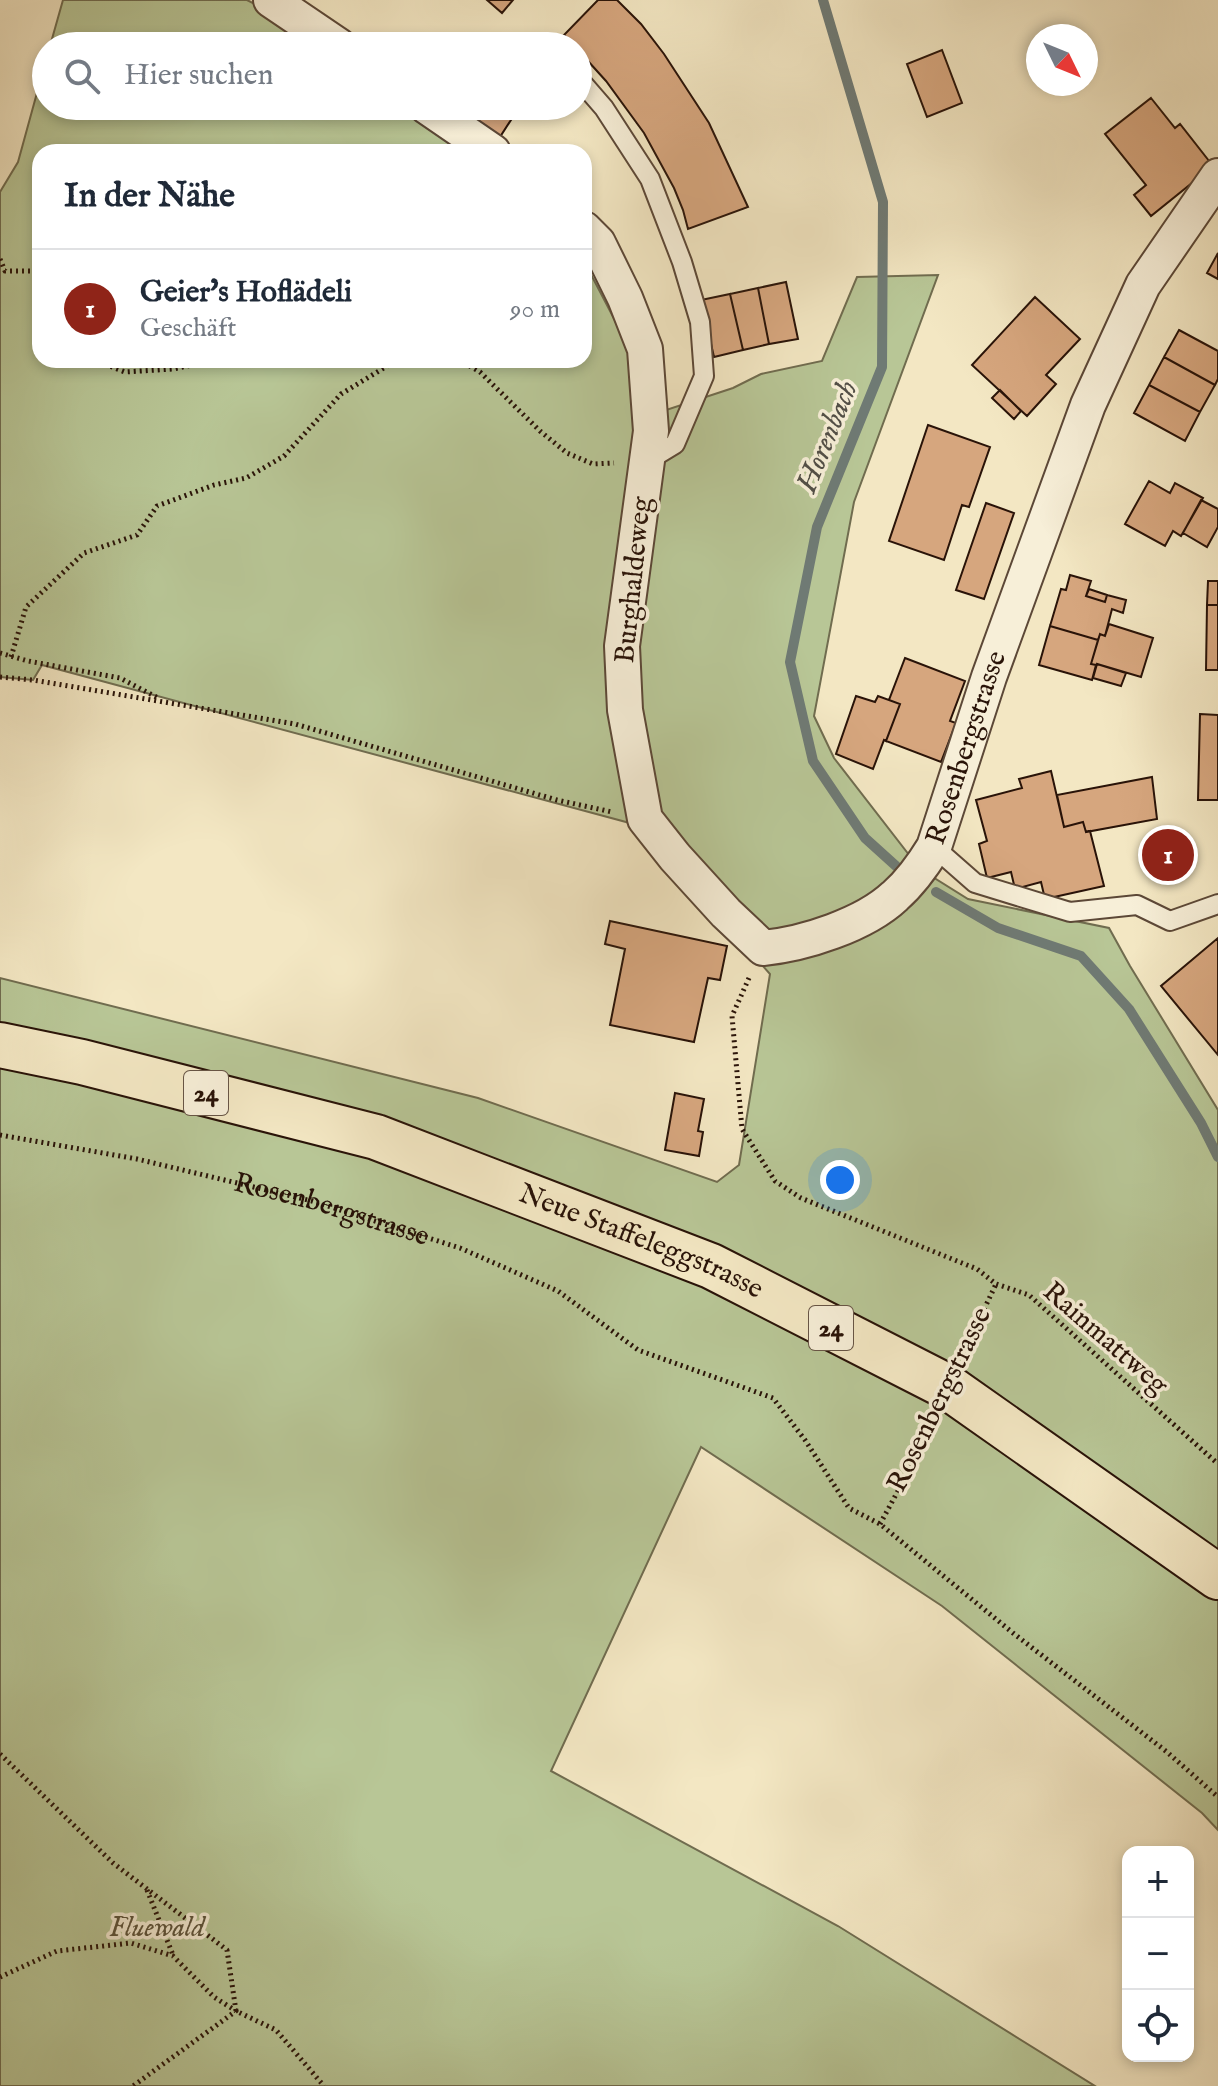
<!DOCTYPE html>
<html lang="de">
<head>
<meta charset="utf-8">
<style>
  :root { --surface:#fff; --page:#f6f6f7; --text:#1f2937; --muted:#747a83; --line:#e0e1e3; --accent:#8f2418 }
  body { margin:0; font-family:"IM FELL English",serif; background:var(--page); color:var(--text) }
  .controls { position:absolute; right:24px; bottom:24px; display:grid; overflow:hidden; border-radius:16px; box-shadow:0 4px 12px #0003 }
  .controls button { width:72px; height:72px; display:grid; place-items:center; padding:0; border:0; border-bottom:2px solid var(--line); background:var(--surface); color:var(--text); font:40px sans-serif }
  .compass { position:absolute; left:1026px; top:24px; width:72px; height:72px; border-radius:50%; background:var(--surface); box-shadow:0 4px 12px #0003; rotate:133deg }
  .you { position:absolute; left:840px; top:1180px; width:28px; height:28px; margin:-20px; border:6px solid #fff; border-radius:50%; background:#1a73e8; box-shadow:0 0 0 12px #1a73e833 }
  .badge { display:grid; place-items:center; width:52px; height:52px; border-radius:50%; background:var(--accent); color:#fff; font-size:26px; font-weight:700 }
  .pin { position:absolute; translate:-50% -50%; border:4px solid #fff; box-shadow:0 2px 8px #0006 }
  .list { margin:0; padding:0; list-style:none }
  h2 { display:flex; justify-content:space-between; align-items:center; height:104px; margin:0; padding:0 32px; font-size:34px }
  h2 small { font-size:26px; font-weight:400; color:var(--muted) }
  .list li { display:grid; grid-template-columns:52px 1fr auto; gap:24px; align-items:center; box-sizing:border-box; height:120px; padding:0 32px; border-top:2px solid var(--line) }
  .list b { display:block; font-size:30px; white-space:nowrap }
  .list p { margin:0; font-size:26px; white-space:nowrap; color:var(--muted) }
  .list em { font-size:26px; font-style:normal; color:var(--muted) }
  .icon { flex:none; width:44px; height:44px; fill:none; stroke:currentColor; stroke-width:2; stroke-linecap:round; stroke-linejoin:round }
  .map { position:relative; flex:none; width:1218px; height:2086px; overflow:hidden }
  .search { position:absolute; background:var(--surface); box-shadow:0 4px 12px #0003; left:32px; top:32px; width:560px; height:88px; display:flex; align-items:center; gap:20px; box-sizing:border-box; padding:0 28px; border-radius:44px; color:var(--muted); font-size:30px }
  .panel { position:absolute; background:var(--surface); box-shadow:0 4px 12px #0003; left:32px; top:144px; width:560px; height:224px; border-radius:24px }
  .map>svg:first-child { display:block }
  .green { fill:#b8c696; stroke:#706c4f; stroke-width:2 }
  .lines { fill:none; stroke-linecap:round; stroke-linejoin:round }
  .stream { stroke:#6f7a74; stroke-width:10 }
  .building { fill:#d6a67e; stroke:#291308; stroke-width:2 }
  .service-casing { stroke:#5c4837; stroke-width:22 }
  .minor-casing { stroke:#5c4837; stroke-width:38 }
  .primary-casing { stroke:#291308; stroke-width:48 }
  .path { stroke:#291308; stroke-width:5; stroke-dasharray:2 4; stroke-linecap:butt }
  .service { stroke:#f7efd8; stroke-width:18 }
  .minor { stroke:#f7efd8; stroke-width:34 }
  .primary { stroke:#f3e7c3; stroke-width:44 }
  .path-bridge { stroke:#291308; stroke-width:5; stroke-dasharray:2 4; stroke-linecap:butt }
  .labels { text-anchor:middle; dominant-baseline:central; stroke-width:7; stroke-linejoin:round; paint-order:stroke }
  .shield { fill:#f7efd8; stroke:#675546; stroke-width:2 }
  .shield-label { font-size:26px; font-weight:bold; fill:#291308 }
  .street-label { font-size:28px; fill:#291308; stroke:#f7efd8 }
  .park-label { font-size:28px; font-style:italic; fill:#5b523a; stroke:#f7efd8 }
  .water-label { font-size:30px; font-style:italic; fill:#524f47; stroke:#f7efd8 }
</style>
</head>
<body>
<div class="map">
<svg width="1218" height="2086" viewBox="0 0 1218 2086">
  <rect width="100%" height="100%" fill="#f3e7c3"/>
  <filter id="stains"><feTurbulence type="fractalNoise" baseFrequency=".0025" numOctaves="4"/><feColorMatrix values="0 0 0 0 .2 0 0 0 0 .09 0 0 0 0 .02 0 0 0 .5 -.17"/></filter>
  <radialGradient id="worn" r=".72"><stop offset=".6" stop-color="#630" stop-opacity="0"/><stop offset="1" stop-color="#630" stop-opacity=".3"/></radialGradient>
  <!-- green -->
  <path class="green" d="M 63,0 L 247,0 L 286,20 L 322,46 L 50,46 Z
    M 46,60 L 46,106 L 408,106 L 473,152 L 40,152 L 40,360 L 584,360 L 584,261 L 634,357 L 642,418 L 733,388 L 761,374 L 822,361 L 857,277 L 938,275 L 854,502 L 814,716 L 834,758 L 920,869 L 968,899 L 1109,928 L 1130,966 L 1218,1110 L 1218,1830 L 1202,1813 L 942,1606 L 701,1447 L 551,1771 L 838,1926 L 1095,2086 L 0,2086 L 0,978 L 478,1098 L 717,1182 L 739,1165 L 770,974 L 637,825 L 42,665 L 33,680 L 0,677 L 0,192 L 18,162 Z"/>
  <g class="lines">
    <!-- stream -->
    <path class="stream" d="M 823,0 L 883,202 L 882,367 L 817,527 L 790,662 L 813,761 L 865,838 L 896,866
      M 936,892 L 998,928 L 1081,956 L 1129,1009 L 1201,1123 L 1218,1157"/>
  </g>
  <!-- building -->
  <path class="building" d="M 487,0 L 513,0 L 502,13 Z
    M 598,0 L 617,0 L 641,24 L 664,54 L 709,123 L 748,207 L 688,229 L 683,210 L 674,188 L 644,133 L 606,81 L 578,50 L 578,46 L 574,46 L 564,35 Z
    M 942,50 L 962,103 L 927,117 L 907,64 Z
    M 1151,98 L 1175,128 L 1180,124 L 1213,166 L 1151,216 L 1134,195 L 1146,185 L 1105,134 Z
    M 448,106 L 520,106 L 498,140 Z
    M 1218,253 L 1218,279 L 1207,273 Z
    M 786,282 L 798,339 L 769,344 L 758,288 Z
    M 758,288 L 769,344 L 743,350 L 730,294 Z
    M 730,294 L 743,350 L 714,357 L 701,300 Z
    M 1035,297 L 1080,339 L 1046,375 L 1056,384 L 1027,416 L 972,365 Z
    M 1179,330 L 1218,351 L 1218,379 L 1215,385 L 1164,357 Z
    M 1164,357 L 1215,385 L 1200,412 L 1149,385 Z
    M 1149,385 L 1200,412 L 1185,441 L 1134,413 Z
    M 1000,390 L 1021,411 L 1014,419 L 992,398 Z
    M 928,425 L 990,447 L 969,507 L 962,505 L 944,560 L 889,541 Z
    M 1149,481 L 1170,493 L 1175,483 L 1203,498 L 1181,536 L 1173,531 L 1165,546 L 1125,524 Z
    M 1201,500 L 1218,509 L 1218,527 L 1207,547 L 1183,533 Z
    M 986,503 L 1014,513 L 984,599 L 956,590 Z
    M 1070,575 L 1091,581 L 1086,596 L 1105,602 L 1107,595 L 1126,600 L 1123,613 L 1112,609 L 1105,636 L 1100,634 L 1098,640 L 1050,626 L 1061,589 L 1066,590 Z
    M 1208,581 L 1218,581 L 1218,605 L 1207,605 Z
    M 1089,589 L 1107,595 L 1105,602 L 1086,596 Z
    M 1207,605 L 1218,605 L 1218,670 L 1206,670 Z
    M 1109,624 L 1153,638 L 1141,677 L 1097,664 L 1096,665 L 1091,664 L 1100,634 L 1105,636 Z
    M 1050,626 L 1098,640 L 1091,664 L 1096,665 L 1092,680 L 1039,665 Z
    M 905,658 L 965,681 L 950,721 L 956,723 L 941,762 L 886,741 L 900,704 L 889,700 Z
    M 1097,664 L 1126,673 L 1121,686 L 1093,678 Z
    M 856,696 L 875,702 L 878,696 L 900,704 L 886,741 L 884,740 L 873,769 L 836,754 Z
    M 1200,714 L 1218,715 L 1218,800 L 1198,800 Z
    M 1051,771 L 1064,827 L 1083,822 L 1086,832 L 1090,831 L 1104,886 L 1045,899 L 1041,882 L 1015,889 L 1011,872 L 987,878 L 979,844 L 987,841 L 976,800 L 1022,788 L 1019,779 Z
    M 1152,777 L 1157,819 L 1086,832 L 1083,822 L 1064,827 L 1057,795 Z
    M 610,921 L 727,946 L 720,980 L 708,978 L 694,1042 L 610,1025 L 625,949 L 605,944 Z
    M 1218,938 L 1218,1055 L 1161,986 Z
    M 675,1093 L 704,1099 L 698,1131 L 703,1132 L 699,1156 L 665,1150 Z"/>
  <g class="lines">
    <!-- service casing -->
    <g class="service-casing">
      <path id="service" d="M 578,78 L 604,108 L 650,179 L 682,262 L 700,322 L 704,376 L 675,444 L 647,461
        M 934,847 L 975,883 L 1070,912 L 1137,905 L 1170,921 L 1218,904"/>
    </g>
    <!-- minor casing -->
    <g class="minor-casing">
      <g id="minor">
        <path d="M 271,0 L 339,46"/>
        <path d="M 426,106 L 493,152"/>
        <path id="s2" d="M 584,229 L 598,243 L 625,298 L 645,349 L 651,431 L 622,646 L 625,710 L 645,819 L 675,857 L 726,913 L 763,948 C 804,944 864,925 895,896 C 911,882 923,865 934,847 L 989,677 L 1088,405 L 1143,285 L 1218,176"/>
      </g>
    </g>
    <!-- primary casing -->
    <g class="primary-casing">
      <g id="primary">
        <path id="s3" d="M 0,1045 L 82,1062 L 376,1137 L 711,1266 L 948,1387 L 1218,1577"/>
      </g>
    </g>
    <!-- path -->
    <g class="path">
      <path d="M 0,259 L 5,271 L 40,271"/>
      <path d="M 94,360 L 125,372 L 173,369 L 217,360"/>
      <path d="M 459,360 L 480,372 L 540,431 L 567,453 L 593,464 L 614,463"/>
      <path d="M 0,653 L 28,661 L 120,678 L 160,699"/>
      <path d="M 11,657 L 26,607 L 84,553 L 137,535 L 157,506 L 214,485 L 246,478 L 284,456 L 341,394 L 397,360"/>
      <path d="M 0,677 L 33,680 L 295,724 L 557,800 L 612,812"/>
      <path d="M 749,978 L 732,1016 L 742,1129 L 775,1181 L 801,1198 L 977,1269 L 996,1284 L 1029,1295 L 1218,1464"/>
      <path id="s1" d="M 0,1135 L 137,1159 L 312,1201 L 460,1248 L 558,1291 L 638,1350 L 773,1398 L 805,1440 L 849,1508 L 880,1524 L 1013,1633 L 1167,1752 L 1218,1797"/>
      <path d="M 979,1320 L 996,1284"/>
      <path d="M 880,1524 L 905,1478"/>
      <path d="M 0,1754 L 113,1863 L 227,1950 L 236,2011 L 276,2030 L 324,2086"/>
      <path d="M 147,1890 L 173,1955"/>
      <path d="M 0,1977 L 57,1951 L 131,1943 L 173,1956 L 214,1997 L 236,2011 L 133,2086"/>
    </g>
    <!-- service -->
    <use href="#service" class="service"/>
    <!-- minor -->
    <use href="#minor" class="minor"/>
    <!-- primary -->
    <use href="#primary" class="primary"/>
    <!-- path-bridge -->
    <path class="path-bridge" d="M 905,1478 L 979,1320"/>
  </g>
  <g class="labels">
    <!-- shield labels -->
    <g class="shield">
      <rect x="184" y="1071" width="44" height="44" rx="6"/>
      <rect x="809" y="1306" width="44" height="44" rx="6"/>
    </g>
    <g class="shield-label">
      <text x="206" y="1093">24</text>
      <text x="831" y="1328">24</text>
    </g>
    <!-- street labels -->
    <g class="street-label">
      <text transform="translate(634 580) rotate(-84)">Burghaldeweg</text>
      <text stroke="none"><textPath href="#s2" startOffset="1096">Rosenbergstrasse</textPath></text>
      <text stroke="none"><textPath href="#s1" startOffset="340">Rosenbergstrasse</textPath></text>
      <text stroke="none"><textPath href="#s3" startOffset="672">Neue Staffeleggstrasse</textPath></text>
      <text transform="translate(1105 1339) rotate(41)">Rainmattweg</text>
      <text transform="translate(940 1400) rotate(-64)">Rosenbergstrasse</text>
    </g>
    <!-- park labels -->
    <g class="park-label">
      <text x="157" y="1928">Fluewald</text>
    </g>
    <!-- water labels -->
    <g class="water-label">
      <text transform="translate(828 437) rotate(-68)">Horenbach</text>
    </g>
  </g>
  <rect width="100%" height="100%" filter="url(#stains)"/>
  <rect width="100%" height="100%" fill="url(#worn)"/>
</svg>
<div class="controls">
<button>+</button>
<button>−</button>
<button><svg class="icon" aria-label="locate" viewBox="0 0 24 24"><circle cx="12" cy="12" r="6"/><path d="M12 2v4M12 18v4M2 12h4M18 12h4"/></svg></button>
</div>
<svg class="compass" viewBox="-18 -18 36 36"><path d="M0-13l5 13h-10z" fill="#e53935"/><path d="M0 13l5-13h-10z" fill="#747a83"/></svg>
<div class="you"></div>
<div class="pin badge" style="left:1168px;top:855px">1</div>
<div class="search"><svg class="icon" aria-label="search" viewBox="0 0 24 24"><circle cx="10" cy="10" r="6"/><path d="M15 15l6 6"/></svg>Hier suchen</div>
<section class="panel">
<h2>In der Nähe<small></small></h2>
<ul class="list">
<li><span class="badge">1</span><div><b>Geier's Hoflädeli</b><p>Geschäft</p></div><em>90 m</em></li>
</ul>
</section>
</div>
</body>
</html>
